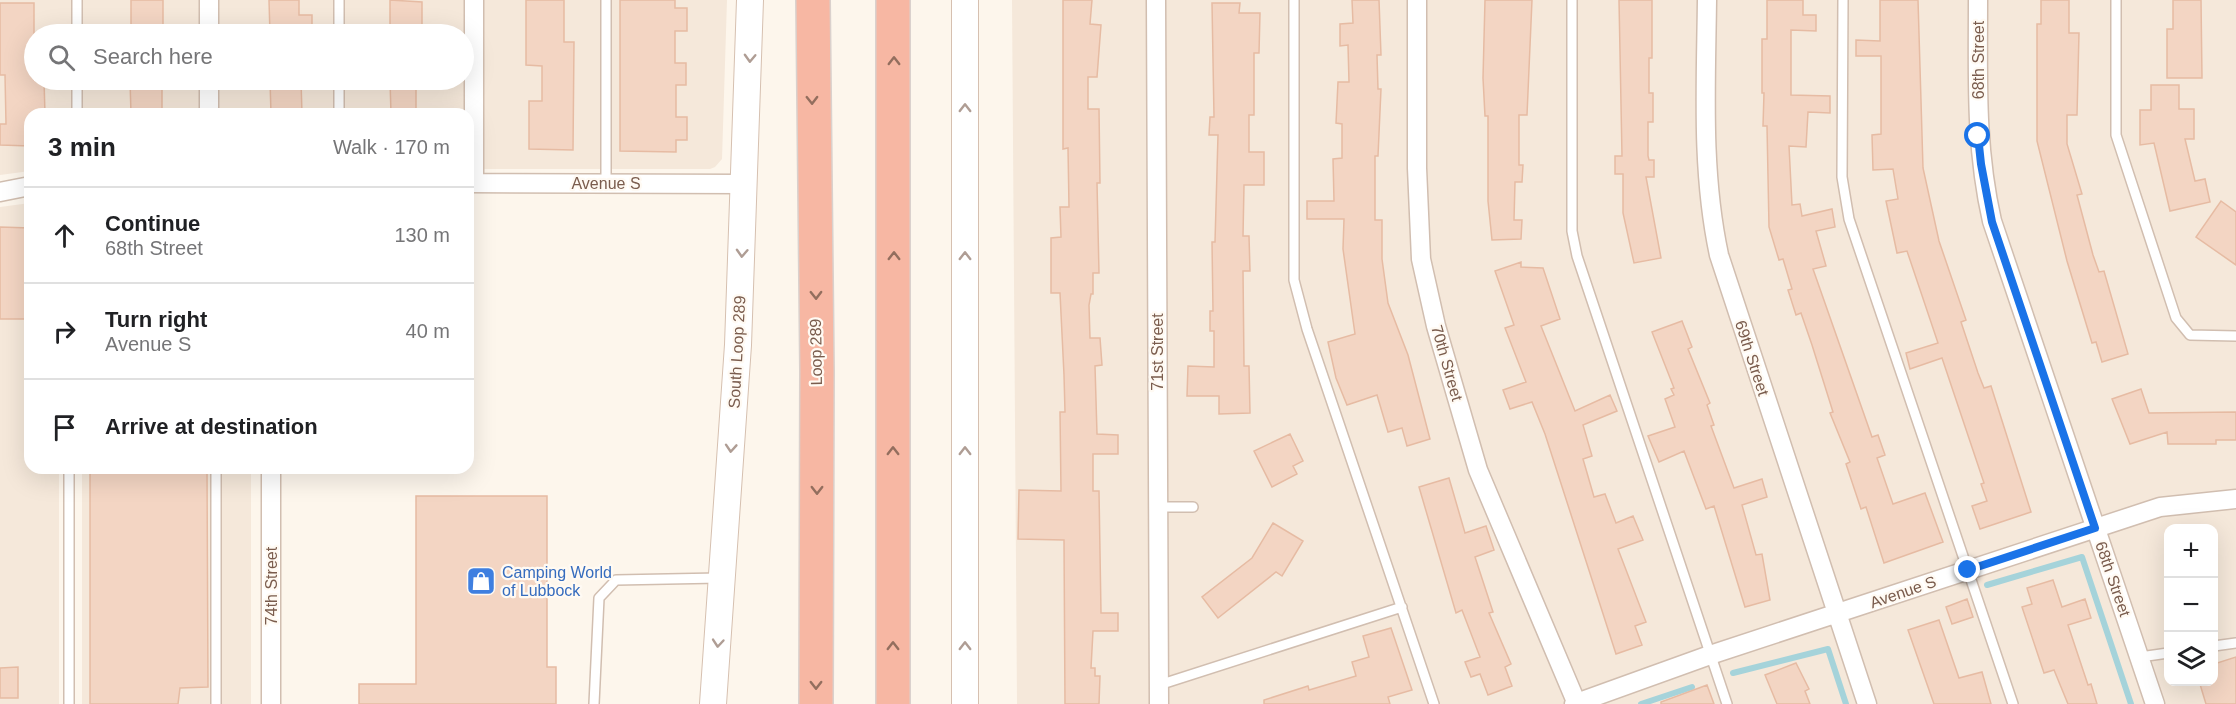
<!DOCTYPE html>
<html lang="en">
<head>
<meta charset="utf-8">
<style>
  :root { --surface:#fff; --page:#f6f6f6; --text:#202124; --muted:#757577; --line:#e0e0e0 }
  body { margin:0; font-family:Arial,sans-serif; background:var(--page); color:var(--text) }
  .controls { position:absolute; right:18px; bottom:18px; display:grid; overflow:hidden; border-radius:12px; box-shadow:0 6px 24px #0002 }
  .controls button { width:54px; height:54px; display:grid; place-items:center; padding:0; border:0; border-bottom:2px solid var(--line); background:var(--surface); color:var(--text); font:30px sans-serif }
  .stop { position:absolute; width:18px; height:18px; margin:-14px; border:4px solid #1a73e8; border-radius:50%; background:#fff }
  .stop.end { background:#1a73e8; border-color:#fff; box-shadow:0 2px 6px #0008 }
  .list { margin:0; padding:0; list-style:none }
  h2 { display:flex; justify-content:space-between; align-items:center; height:78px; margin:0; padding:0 24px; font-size:26px }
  h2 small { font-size:20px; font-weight:400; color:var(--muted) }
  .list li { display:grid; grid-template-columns:39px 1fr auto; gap:18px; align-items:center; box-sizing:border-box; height:96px; padding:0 24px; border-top:2px solid var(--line) }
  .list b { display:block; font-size:22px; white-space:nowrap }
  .list p { margin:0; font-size:20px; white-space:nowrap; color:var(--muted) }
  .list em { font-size:20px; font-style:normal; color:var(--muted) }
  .icon { flex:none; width:33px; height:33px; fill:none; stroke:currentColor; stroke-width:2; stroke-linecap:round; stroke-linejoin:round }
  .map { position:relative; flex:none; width:2236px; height:704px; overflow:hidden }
  .search { position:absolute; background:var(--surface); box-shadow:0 6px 24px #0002; left:24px; top:24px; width:450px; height:66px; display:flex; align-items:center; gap:15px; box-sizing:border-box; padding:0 21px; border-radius:33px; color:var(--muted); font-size:22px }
  .panel { position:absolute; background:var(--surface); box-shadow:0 6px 24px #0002; left:24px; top:108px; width:450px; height:366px; border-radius:18px }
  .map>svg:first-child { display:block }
  .residential { fill:#f5e8da; fill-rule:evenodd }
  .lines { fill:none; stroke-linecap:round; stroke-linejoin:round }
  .stream { stroke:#a5d3da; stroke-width:6 }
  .building { fill:#f3d5c3; stroke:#e6bba3; stroke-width:1.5 }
  .service-casing { stroke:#d1beb0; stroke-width:12 }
  .minor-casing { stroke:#d1beb0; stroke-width:21 }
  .secondary-casing { stroke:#d6c0b0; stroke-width:28 }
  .motorway-casing { stroke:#dad1cd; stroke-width:36 }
  .service { stroke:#fff; stroke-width:9 }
  .minor { stroke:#fff; stroke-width:18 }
  .secondary { stroke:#fff; stroke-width:26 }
  .motorway { stroke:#f7b7a3; stroke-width:33 }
  .oneway { stroke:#af9d94 }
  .oneway2 { stroke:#936e5e }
  .route { stroke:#1a73e8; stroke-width:8 }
  .labels { text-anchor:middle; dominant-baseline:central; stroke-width:4.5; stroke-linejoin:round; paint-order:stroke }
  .street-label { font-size:16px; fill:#7a5c4d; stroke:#fffaf3 }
  .shop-label { font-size:16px; fill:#366cbe; stroke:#fffaf3; text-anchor:start }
</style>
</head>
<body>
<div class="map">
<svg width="2236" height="704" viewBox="0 0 2236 704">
  <rect width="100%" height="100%" fill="#fdf6ec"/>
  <!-- residential -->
  <path class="residential" d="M 0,0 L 727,0 L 722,159 L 715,167 L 710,169 L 468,169 L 468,114 L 30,114 L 30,171 L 0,175 ZM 34,34 L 464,34 L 464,80 L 34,80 Z
    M 1012,0 L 2236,0 L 2236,704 L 1017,704 ZM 2168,528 L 2214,528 L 2214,682 L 2168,682 Z
    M 30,203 L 30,468 L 59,468 L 59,704 L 0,704 L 0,207 Z
    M 82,468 L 251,468 L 251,704 L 82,704 Z"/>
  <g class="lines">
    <!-- stream -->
    <path class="stream" d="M 1987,585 L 2082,557 L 2131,704
      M 1733,673 L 1828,649 L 1846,704
      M 1641,704 L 1692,687"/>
  </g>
  <!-- building -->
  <path class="building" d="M 131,0 L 163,0 L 163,26 L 131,27 Z
    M 269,0 L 299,0 L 299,15 L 312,15 L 312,34 L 270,34 Z
    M 390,0 L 422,2 L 422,30 L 390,30 Z
    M 526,0 L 564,0 L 564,42 L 574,42 L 573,150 L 529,149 L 529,101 L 542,101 L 542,66 L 526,65 Z
    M 620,0 L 675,0 L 675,8 L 687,8 L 687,31 L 675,31 L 675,63 L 686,63 L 686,85 L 676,85 L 676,117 L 687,117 L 687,140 L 676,140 L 676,152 L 620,151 Z
    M 1063,0 L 1092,0 L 1090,24 L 1101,25 L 1097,77 L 1088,77 L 1088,109 L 1099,109 L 1100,183 L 1097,183 L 1099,273 L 1093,273 L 1093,294 L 1091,294 L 1089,305 L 1090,338 L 1100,338 L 1102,365 L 1095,366 L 1097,434 L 1118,435 L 1118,454 L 1093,454 L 1093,491 L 1099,491 L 1101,613 L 1118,613 L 1118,631 L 1093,631 L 1091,668 L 1095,668 L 1095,676 L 1100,676 L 1099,704 L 1065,704 L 1064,540 L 1018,539 L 1019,490 L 1061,491 L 1060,412 L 1065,412 L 1064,375 L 1060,293 L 1051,293 L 1051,238 L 1061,237 L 1060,207 L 1069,207 L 1068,148 L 1063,149 Z
    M 1352,0 L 1379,0 L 1381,55 L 1377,55 L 1378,89 L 1381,89 L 1378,156 L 1375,156 L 1375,220 L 1382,220 L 1382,259 L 1388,303 L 1408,355 L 1430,439 L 1407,446 L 1402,428 L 1388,432 L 1377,395 L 1347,405 L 1336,378 L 1328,342 L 1355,334 L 1343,249 L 1344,219 L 1307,219 L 1307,201 L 1334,201 L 1333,159 L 1342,158 L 1342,124 L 1336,123 L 1338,82 L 1349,82 L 1348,45 L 1340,46 L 1340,24 L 1353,23 Z
    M 1485,0 L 1532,0 L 1527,115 L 1519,115 L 1519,165 L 1523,165 L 1522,182 L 1515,182 L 1514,220 L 1522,220 L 1521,239 L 1492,240 L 1488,201 L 1488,116 L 1485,116 L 1483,78 Z
    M 1619,0 L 1652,0 L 1652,58 L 1649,58 L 1649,93 L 1653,93 L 1653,122 L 1648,122 L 1648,156 L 1649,160 L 1654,160 L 1654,177 L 1646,177 L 1661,258 L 1634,263 L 1623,213 L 1623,174 L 1615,174 L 1615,156 L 1622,156 Z
    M 1767,0 L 1803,0 L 1803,15 L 1816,15 L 1816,31 L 1791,30 L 1791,95 L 1830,96 L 1830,113 L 1808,112 L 1806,147 L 1789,146 L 1792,205 L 1800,204 L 1802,216 L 1832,209 L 1835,227 L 1816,231 L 1826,266 L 1813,269 L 1872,437 L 1878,435 L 1885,455 L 1877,458 L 1893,504 L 1925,493 L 1943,542 L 1884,563 L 1866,507 L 1861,509 L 1846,464 L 1850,462 L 1830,413 L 1833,412 L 1812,345 L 1801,313 L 1796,315 L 1788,290 L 1792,289 L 1783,259 L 1779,260 L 1769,227 L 1767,126 L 1763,126 L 1764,93 L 1762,93 L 1762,39 L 1767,39 Z
    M 1880,0 L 1918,0 L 1923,168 L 1939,241 L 1966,320 L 1961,322 L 1978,373 L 1984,388 L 1991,386 L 2031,512 L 1980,529 L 1972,506 L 1987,501 L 1981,484 L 1984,483 L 1942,358 L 1910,369 L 1906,353 L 1938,343 L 1907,251 L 1897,253 L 1886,201 L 1898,199 L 1893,169 L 1873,170 L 1872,135 L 1881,134 L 1881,56 L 1856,56 L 1856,40 L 1880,41 Z
    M 2041,0 L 2069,0 L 2069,33 L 2079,33 L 2077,115 L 2067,115 L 2067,144 L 2082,194 L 2077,195 L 2093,255 L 2099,272 L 2104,271 L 2128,354 L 2102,362 L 2096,342 L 2092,343 L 2067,261 L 2037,141 L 2037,24 L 2041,24 Z
    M 2173,0 L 2201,0 L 2202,78 L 2167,78 L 2167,29 L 2173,29 Z
    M 0,3 L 34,3 L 34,80 L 44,80 L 45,114 L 30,114 L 30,146 L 0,145 L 0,124 L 6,124 L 5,75 L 0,75 Z
    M 1212,3 L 1240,3 L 1239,13 L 1260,13 L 1259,53 L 1254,53 L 1254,115 L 1249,115 L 1249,152 L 1264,152 L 1264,185 L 1244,185 L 1243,236 L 1249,236 L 1250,271 L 1243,271 L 1244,366 L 1249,366 L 1250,413 L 1219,414 L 1219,396 L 1187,396 L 1188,366 L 1214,367 L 1214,331 L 1210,331 L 1210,311 L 1213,311 L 1212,242 L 1215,242 L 1218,135 L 1209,135 L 1210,117 L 1214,117 Z
    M 130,80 L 162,80 L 162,114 L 131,114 Z
    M 270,80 L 301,80 L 302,114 L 271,114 Z
    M 390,80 L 416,80 L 416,114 L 391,114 Z
    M 2151,85 L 2179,85 L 2179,109 L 2194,109 L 2194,139 L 2185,139 L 2195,181 L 2205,179 L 2210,202 L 2170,211 L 2154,143 L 2140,145 L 2140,110 L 2151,110 Z
    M 2221,201 L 2236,212 L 2236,265 L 2196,237 Z
    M 0,227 L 30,228 L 29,319 L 0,319 Z
    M 1521,262 L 1521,267 L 1543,268 L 1560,319 L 1541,326 L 1575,411 L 1610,395 L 1617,411 L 1583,425 L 1592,456 L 1583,459 L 1594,497 L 1605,494 L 1616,523 L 1633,516 L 1643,540 L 1618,549 L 1646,622 L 1635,626 L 1642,645 L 1616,654 L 1545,434 L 1532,402 L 1510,409 L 1503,390 L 1526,382 L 1505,328 L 1514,325 L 1495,271 Z
    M 1682,321 L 1692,347 L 1688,349 L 1710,403 L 1707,405 L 1714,425 L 1711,426 L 1734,488 L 1762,479 L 1767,497 L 1742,505 L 1756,555 L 1762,554 L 1770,600 L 1745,607 L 1714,506 L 1706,509 L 1684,451 L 1659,462 L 1648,436 L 1675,427 L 1665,399 L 1674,395 L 1671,389 L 1674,388 L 1652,332 Z
    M 2141,389 L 2149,413 L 2236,412 L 2236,440 L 2216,440 L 2216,444 L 2168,444 L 2167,432 L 2130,444 L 2112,399 Z
    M 1290,434 L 1303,461 L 1293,466 L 1297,474 L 1272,487 L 1254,451 Z
    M 90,468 L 207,468 L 208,687 L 180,688 L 178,704 L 90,704 Z
    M 1449,478 L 1465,533 L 1486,526 L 1494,550 L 1475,557 L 1493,612 L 1489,613 L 1511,664 L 1505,667 L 1512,686 L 1488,695 L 1480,674 L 1471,677 L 1465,662 L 1480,657 L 1462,610 L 1456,613 L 1419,487 Z
    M 416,496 L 547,496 L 547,667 L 556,667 L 556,704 L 359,704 L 359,684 L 416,684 Z
    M 1273,523 L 1303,541 L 1282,576 L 1276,572 L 1218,618 L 1202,597 L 1252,558 Z
    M 2053,580 L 2062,607 L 2085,599 L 2091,618 L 2068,625 L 2088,685 L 2091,684 L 2097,704 L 2068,704 L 2054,670 L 2044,673 L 2022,607 L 2032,604 L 2027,588 Z
    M 1967,599 L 1973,617 L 1952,624 L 1946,607 Z
    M 1939,620 L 1959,678 L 1982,672 L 1991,704 L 1934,704 L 1908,630 Z
    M 1391,628 L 1412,690 L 1388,697 L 1390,704 L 1264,704 L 1264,700 L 1308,686 L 1309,690 L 1356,676 L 1352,662 L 1369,657 L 1363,636 Z
    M 2236,657 L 2236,704 L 2206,704 L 2199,681 L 2214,681 L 2214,664 Z
    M 1796,663 L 1809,689 L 1805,691 L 1810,704 L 1777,704 L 1765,675 Z
    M 18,667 L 18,698 L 0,698 L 0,668 Z
    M 1707,685 L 1714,704 L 1661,704 L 1661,702 Z"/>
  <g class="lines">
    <!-- service casing -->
    <g class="service-casing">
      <path id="service" d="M 606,0 L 606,183
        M 1294,0 L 1294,280 L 1307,329 L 1434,704
        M 1572,0 L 1572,231 L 1577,256 L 1727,704
        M 1843,0 L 1842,177 L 1849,219 L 2013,704
        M 2116,0 L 2116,135 L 2176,318 L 2190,335 L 2236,336
        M 77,34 L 77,0
        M 339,34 L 339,0
        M 77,114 L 77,80
        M 339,114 L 339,80
        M 69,468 L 69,704
        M 216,468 L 216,704
        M 1157,507 L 1193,507
        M 2214,646 L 2236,643
        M 2140,657 L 2168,653
        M 1159,685 L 1402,607
        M 594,704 L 599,598 L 616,580 L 719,578"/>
    </g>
    <!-- minor casing -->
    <g class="minor-casing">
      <path id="minor" d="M 209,0 L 209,34
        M 1156,0 L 1159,704
        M 1417,0 L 1417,168 L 1421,259 L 1436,326 L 1478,470 L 1577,704
        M 1707,0 C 1706,86 1701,171 1719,255 L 1867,704
        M 1978,0 C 1978,76 1975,147 1992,221 L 2155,704
        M 209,80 L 209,114
        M 468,183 L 745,184
        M 474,183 L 474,0
        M 0,192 L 30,186
        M 271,468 L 271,704
        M 1574,704 L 1710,655 L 2160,507 L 2236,499"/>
    </g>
    <!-- secondary casing -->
    <g class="secondary-casing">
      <path id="secondary" d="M 965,0 L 965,704
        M 713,704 L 738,345 L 750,0"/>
    </g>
    <!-- motorway casing -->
    <g class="motorway-casing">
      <path id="motorway" d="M 813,0 L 817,371 L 816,704
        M 893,704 L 893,0"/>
    </g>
    <!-- service -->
    <use href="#service" class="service"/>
    <!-- minor -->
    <use href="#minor" class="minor"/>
    <!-- secondary -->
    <use href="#secondary" class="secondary"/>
    <!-- motorway -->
    <use href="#motorway" class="motorway"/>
  </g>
  <!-- one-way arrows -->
  <defs><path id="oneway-chevron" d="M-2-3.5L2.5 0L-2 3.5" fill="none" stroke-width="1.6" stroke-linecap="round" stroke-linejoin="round" transform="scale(1.5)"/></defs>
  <g class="oneway">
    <use href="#oneway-chevron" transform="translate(750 58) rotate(92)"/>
    <use href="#oneway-chevron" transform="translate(965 108) rotate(-90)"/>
    <use href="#oneway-chevron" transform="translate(742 253) rotate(93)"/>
    <use href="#oneway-chevron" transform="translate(965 256) rotate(-90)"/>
    <use href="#oneway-chevron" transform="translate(731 448) rotate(94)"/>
    <use href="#oneway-chevron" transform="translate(965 451) rotate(-90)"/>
    <use href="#oneway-chevron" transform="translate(718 643) rotate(95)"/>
    <use href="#oneway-chevron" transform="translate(965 646) rotate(-90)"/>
  </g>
  <g class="oneway2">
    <use href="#oneway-chevron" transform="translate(894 61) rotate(-90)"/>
    <use href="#oneway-chevron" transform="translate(812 100) rotate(89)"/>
    <use href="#oneway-chevron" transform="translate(894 256) rotate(-90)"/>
    <use href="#oneway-chevron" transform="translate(816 295) rotate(89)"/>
    <use href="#oneway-chevron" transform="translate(893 451) rotate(-90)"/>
    <use href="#oneway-chevron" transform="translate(817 490) rotate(90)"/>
    <use href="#oneway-chevron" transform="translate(893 646) rotate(-90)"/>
    <use href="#oneway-chevron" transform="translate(816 685) rotate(90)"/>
  </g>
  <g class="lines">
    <!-- route -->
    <path class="route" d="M 1968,570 L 2095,528 L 1992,222 L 1981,164 L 1978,136"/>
  </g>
  <!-- icons -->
  <defs>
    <g id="shop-square" transform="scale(1.5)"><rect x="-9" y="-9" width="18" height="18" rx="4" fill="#3f7fe0" stroke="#fffaf3"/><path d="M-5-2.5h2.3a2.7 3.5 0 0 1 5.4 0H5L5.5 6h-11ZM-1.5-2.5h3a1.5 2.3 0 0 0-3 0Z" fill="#fff"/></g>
  </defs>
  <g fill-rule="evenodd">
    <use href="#shop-square" x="481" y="581"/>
  </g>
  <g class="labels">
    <!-- street labels -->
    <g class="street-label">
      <text transform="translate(1978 60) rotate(-90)">68th Street</text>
      <text x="606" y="183">Avenue S</text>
      <text transform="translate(737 352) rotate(-87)">South Loop 289</text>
      <text transform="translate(816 352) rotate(-91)">Loop 289</text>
      <text transform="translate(1157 352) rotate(-90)">71st Street</text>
      <text transform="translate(1752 358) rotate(72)">69th Street</text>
      <text transform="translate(1447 363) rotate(74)">70th Street</text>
      <text transform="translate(2113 579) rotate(71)">68th Street</text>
      <text transform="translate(271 586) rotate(-90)">74th Street</text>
      <text transform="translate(1903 592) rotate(-19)">Avenue S</text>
    </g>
    <!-- shop labels -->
    <g class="shop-label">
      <text x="502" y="572">Camping World<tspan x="502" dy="18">of Lubbock</tspan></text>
    </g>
  </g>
</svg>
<div class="controls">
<button>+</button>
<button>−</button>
<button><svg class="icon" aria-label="layers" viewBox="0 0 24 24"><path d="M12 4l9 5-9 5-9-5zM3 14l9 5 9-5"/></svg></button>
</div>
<div class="stop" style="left:1978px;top:136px"></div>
<div class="stop end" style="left:1968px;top:570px"></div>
<div class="search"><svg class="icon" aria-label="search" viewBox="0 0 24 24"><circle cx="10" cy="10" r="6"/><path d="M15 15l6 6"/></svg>Search here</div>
<section class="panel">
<h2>3 min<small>Walk · 170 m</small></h2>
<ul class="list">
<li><svg class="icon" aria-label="ahead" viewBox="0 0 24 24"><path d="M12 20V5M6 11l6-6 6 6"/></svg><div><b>Continue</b><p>68th Street</p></div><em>130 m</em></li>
<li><svg class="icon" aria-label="right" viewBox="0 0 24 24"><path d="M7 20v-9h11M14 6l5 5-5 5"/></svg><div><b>Turn right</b><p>Avenue S</p></div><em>40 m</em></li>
<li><svg class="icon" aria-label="arrive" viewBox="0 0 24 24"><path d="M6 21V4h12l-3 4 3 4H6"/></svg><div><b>Arrive at destination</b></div></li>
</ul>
</section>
</div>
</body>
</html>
